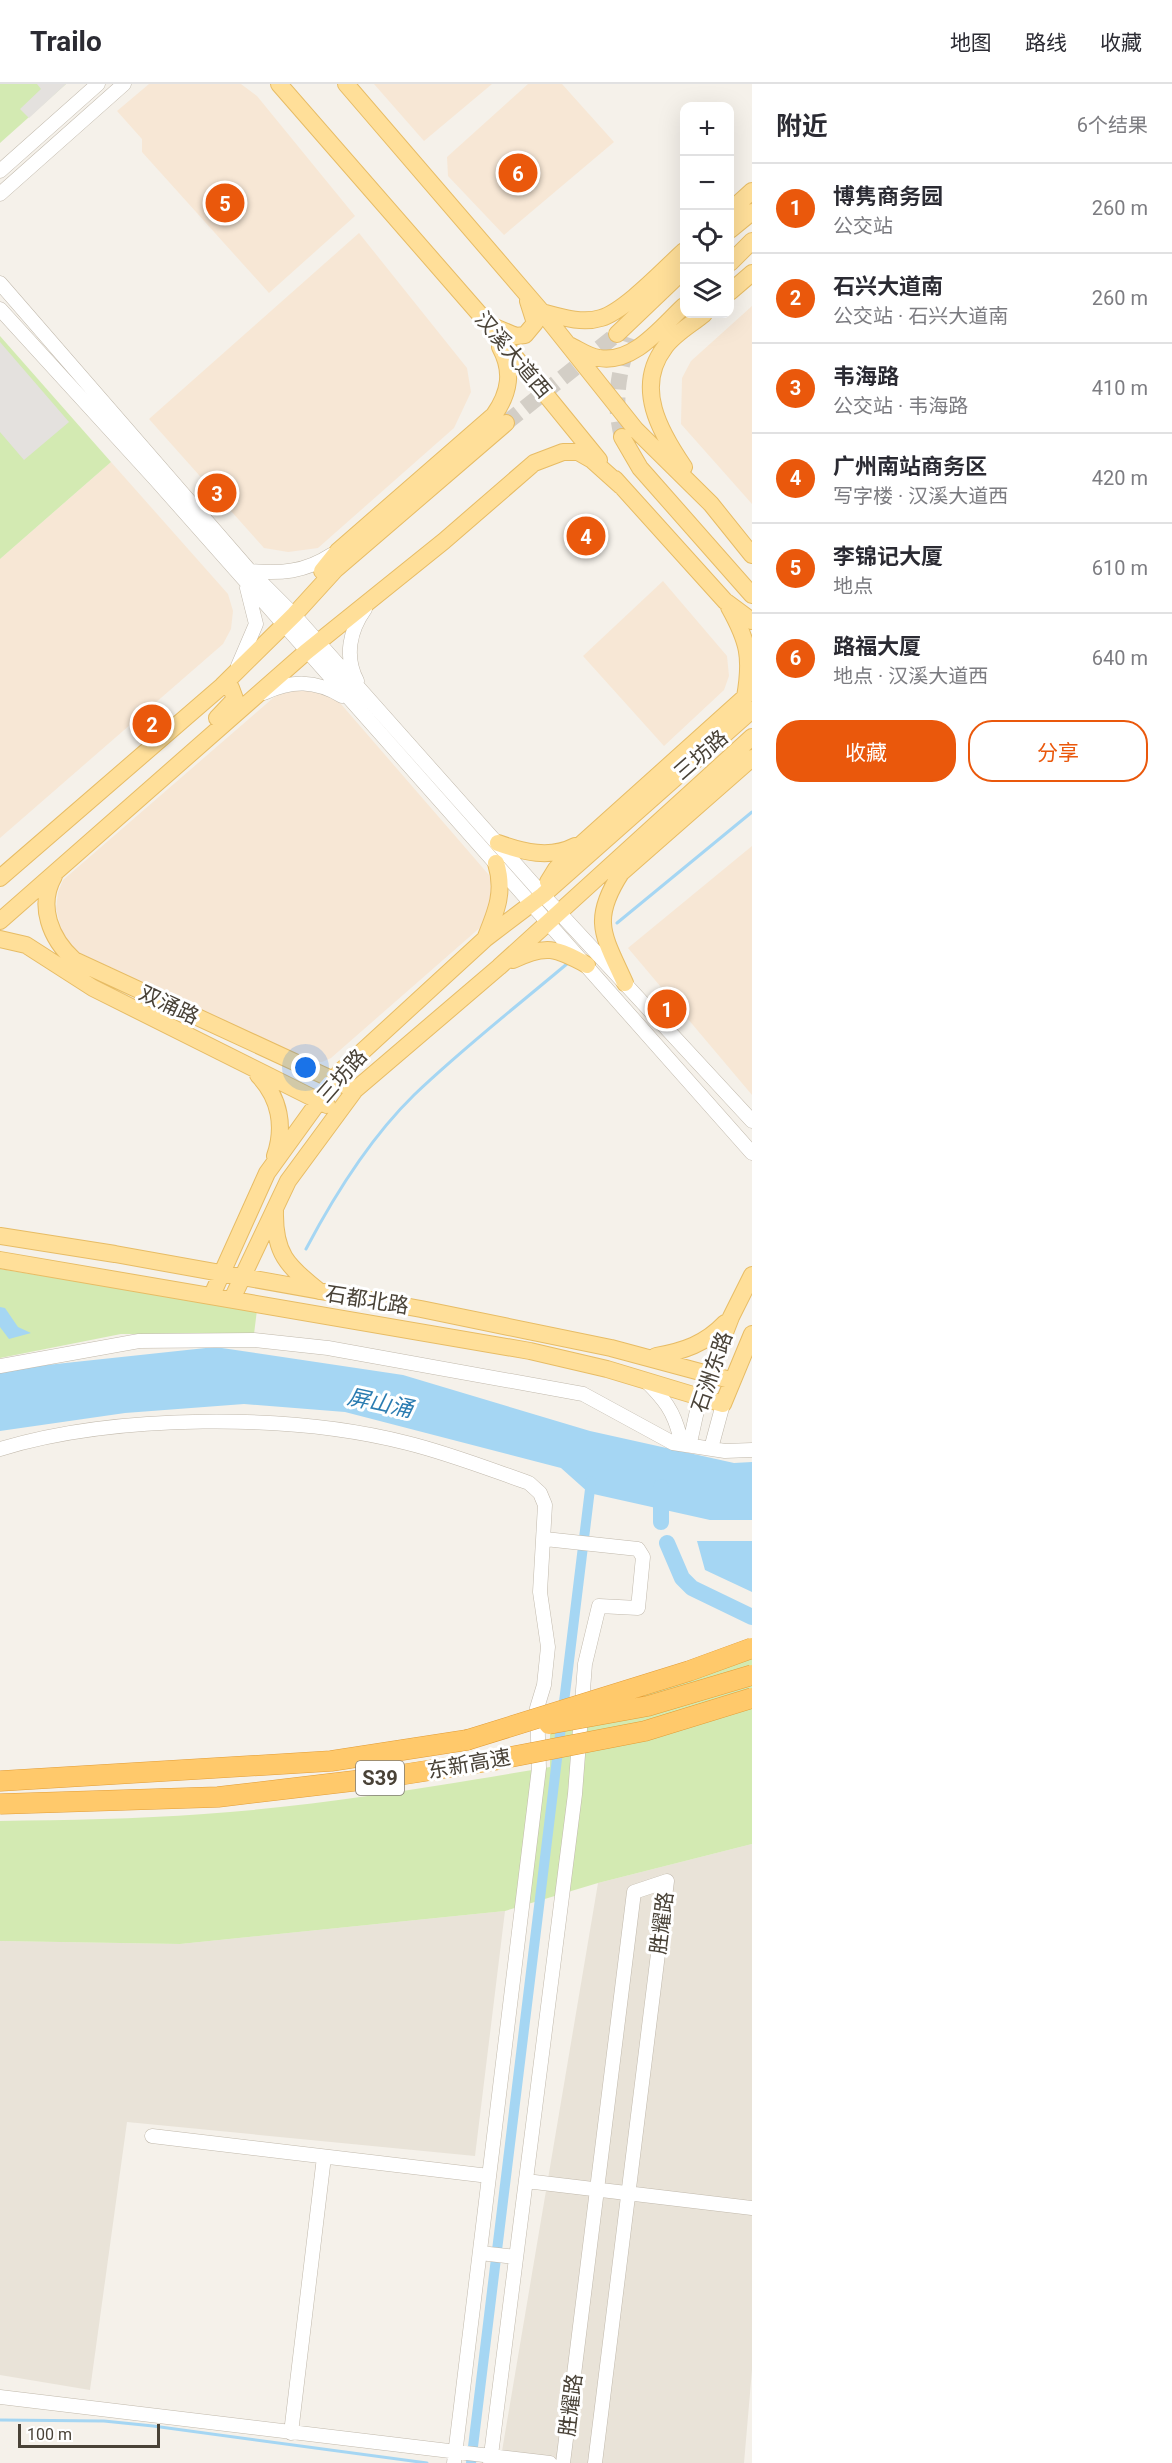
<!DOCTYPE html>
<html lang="zh">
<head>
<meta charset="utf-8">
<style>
  :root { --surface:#fff; --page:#f7f7f7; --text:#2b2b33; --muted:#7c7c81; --line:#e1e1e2; --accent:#ea580c }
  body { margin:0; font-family:Roboto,"Noto Sans SC",sans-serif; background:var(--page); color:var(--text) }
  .controls { position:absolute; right:18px; top:18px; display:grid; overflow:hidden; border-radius:12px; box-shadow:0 6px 24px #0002 }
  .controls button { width:54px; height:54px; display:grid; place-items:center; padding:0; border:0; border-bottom:2px solid var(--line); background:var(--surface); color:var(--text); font:30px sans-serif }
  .scale { position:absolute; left:18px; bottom:15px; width:142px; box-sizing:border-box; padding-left:6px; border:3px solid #494237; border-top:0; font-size:16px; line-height:21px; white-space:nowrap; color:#494237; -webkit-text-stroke:4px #fff; paint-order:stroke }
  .you { position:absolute; left:306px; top:984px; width:21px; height:21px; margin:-15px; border:4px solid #fff; border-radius:50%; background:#1a73e8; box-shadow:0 0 0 9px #1a73e833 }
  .badge { display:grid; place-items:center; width:39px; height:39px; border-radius:50%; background:var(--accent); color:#fff; font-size:20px; font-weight:700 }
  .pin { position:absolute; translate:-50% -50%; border:3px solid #fff; box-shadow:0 2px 6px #0006 }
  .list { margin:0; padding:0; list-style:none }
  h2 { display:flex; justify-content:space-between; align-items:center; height:78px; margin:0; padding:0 24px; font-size:26px }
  h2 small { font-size:20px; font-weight:400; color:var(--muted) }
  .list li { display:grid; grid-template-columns:39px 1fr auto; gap:18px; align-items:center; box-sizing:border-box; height:90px; padding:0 24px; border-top:2px solid var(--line) }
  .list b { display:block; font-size:22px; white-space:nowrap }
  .list p { margin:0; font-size:20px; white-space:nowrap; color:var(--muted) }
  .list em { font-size:20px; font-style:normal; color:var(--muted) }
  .actions { display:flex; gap:12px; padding:18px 24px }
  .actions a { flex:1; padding:14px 0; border:2px solid var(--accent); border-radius:24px; text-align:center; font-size:21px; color:var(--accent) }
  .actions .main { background:var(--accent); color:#fff }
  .icon { flex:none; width:33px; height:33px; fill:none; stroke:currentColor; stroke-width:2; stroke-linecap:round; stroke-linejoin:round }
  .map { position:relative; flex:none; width:752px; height:2379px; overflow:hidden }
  header { display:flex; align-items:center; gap:36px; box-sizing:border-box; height:84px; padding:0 30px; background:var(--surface); border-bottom:2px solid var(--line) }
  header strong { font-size:28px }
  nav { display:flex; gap:33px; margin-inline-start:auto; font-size:21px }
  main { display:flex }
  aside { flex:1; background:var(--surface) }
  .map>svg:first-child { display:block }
  .residential { fill:#e9e3d8 }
  .commercial { fill:#f7e7d5 }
  .green { fill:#d3eab2 }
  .parking { fill:#e4e1de }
  .water { fill:#a5d6f3 }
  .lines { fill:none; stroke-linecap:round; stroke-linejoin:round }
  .stream { stroke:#a5d6f3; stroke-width:3 }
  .canal { stroke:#a5d6f3; stroke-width:10 }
  .river { stroke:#a5d6f3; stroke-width:16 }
  .major-tunnel { stroke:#d3cec6; stroke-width:16; stroke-dasharray:16 8; stroke-linecap:butt }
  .minor-casing { stroke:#c1b9ac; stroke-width:15 }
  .major-casing { stroke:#e7bc65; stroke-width:18 }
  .highway-casing { stroke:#e29d37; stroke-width:21 }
  .minor { stroke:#fff; stroke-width:14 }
  .major { stroke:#ffdf99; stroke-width:16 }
  .highway { stroke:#ffc96b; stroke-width:20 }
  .highway-bridge-casing { stroke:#e29d37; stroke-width:21; stroke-linecap:butt }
  .highway-bridge { stroke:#ffc96b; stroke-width:20 }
  .labels { text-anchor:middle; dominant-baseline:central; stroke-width:6; stroke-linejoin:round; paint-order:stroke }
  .shield { fill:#fff; stroke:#807b73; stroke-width:1.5 }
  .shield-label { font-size:20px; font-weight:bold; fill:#494237 }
  .street-label { font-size:21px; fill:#494237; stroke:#fff }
  .water-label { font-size:22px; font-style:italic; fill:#2b7cb1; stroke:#fff }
</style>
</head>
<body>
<header>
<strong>Trailo</strong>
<nav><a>地图</a><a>路线</a><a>收藏</a></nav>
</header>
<main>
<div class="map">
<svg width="752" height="2379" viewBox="0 0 752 2379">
  <rect width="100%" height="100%" fill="#f5f1ea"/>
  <!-- residential -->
  <path class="residential" d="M 752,1760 L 752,2286 L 744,2379 L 500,2379 L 598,1799 Z
    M 505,1827 L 475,2072 L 127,2038 L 90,2306 L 0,2291 L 0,1857 L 180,1860 Z"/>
  <!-- commercial -->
  <path class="commercial" d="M 149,0 L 241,0 L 257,12 L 355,132 L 269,209 L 142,68 L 142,55 L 117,27 Z
    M 374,0 L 492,0 L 424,57 Z
    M 528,0 L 562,0 L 614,58 L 504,151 L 448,92 L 447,73 Z
    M 359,149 L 467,284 L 471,308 L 454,344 L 318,464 L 288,468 L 264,464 L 149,335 Z
    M 752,222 L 752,420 L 681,340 L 682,294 L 691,277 Z
    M 111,378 L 228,510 L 233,527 L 231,545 L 223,560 L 0,754 L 0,475 Z
    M 663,497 L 727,572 L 729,592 L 724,606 L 664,662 L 583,572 Z
    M 308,605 L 334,612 L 489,791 L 494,808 L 483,841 L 331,974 L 322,978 L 310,978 L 74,866 L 62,847 L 56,825 L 58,808 L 63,796 L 273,614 L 280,609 Z
    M 752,762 L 752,1011 L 628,864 Z"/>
  <!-- green -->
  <path class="green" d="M 0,0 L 66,0 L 0,59 Z
    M 0,252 L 111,378 L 0,475 Z
    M 0,1185 L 257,1226 L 254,1250 L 121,1250 L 0,1274 Z
    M 752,1556 L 752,1760 L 598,1799 L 505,1827 L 180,1860 L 0,1857 L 0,1737 C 68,1736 136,1735 204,1730 C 320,1722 436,1702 550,1683 L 550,1622 Z"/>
  <!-- parking -->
  <path class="parking" d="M 37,0 L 66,0 L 29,34 L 20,25 L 41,5 Z
    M 0,258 L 69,338 L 24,376 L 0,348 Z"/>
  <!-- water -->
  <path class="water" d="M 0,1223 L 5,1224 L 18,1243 L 31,1249 L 9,1255 L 0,1243 Z
    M 215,1263 L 403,1291 L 590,1347 L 734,1379 L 752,1378 L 752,1436 L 710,1436 L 589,1409 L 561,1384 L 345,1328 L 244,1320 L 125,1329 L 0,1347 L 0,1286 Z
    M 697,1457 L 752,1457 L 752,1508 L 705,1486 Z"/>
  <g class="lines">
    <!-- stream -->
    <path class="stream" d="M 617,839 L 752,728
      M 306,1165 C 335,1110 370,1054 414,1011 C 463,964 517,922 568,879
      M 0,2336 L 104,2337 L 153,2342 L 427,2379"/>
    <!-- canal -->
    <path class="canal" d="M 471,2379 L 591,1397"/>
    <!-- river -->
    <path class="river" d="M 661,1438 L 661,1403
      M 667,1459 L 682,1494 L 692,1504 L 752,1533"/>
    <!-- major-tunnel -->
    <path class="major-tunnel" d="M 506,339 L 617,250
      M 622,353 C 613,317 618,289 630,254"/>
    <!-- minor casing -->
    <g class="minor-casing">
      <path id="minor" d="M 0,87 L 98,0
        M 0,110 L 124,0
        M 0,199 L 250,487 L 294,531 L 543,811 L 752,1037
        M 0,225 L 156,396 L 752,1069
        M 250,487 C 280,490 305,488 331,471
        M 238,582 L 256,540 L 247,504
        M 357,597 C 344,572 350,546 365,525
        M 264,609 C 292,596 315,596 342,612
        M 0,1282 L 139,1257 L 254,1256 L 328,1264 L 583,1310 L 673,1359 L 725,1367 L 752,1366
        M 646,1297 C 664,1315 674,1327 680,1353
        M 691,1354 L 700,1313
        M 713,1357 L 723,1320
        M 0,1365 C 116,1330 290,1329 407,1359 C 448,1369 489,1385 529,1399 L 540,1409 L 545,1421 L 540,1508 L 548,1563 L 544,1601 L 537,1624 L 539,1684 L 454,2379
        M 152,2052 L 489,2092
        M 526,2097 L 752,2124
        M 480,2169 L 516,2173
        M 0,2313 L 550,2379
        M 291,2349 L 324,2073
        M 490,2379 L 575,1710 L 585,1580 L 599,1522 L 638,1524 L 643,1473 L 638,1465 L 545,1455
        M 563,2379 L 634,1808 L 667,1797 L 595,2379"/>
    </g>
    <!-- major casing -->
    <g class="major-casing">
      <path id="major" d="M 279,0 L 489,241 L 599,376
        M 346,0 L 542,228 L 636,346 L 711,420 L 752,471
        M 730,127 L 752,107
        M 730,146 L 752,128
        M 730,179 L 752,157
        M 730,208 L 752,189
        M 542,228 C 561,233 582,240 601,234 C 625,227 665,184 684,167
        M 490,241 L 516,252 L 525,251 L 535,239 L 528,217
        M 617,250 L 684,186
        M 569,261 C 578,265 589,273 599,274 C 634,280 662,242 684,222
        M 622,353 L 640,384 L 752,511
        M 684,383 C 660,348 634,303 665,263 C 674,250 692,240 704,230
        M 615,395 L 725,517 L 752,537
        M 322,487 L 338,467 L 494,331 C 510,308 513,287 500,263
        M 217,634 L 235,615 L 231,604 L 222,602
        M 498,759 C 523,768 550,775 575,762
        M 54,792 C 37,822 51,855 74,876 L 355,1006
        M 0,794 L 222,602 L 294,531 L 335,486 L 506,339
        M 548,798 L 556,785 L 577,764 L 745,613 C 752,573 748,557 729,523
        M 0,837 L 306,568 L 444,457 L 534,379 L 563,368 L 578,368 L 592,376 L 621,402
        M 0,855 L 26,861 L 93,904 L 327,1021
        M 485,855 C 496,828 505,808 496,779
        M 513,876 C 546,860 556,864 587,881
        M 625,899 C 604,852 590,837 621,789 L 752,674
        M 258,991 C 280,1014 285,1043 275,1072
        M 275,1127 C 274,1169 287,1182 319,1207
        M 0,1152 L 115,1170 L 421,1225 L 611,1264 L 730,1296
        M 0,1176 L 530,1267 L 607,1285 L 723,1320 L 752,1250
        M 212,1211 L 267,1089 L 340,988 L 485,855 L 543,811 L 752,626
        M 232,1215 L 288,1097 L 355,1006 L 499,883 L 752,653
        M 656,1272 C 684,1267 705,1260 725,1239
        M 700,1313 L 731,1233 L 752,1191"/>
    </g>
    <!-- highway casing -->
    <g class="highway-casing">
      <path id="highway" d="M 0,1697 L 331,1677 L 467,1656"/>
    </g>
    <!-- minor -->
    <use href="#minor" class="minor"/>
    <!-- major -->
    <use href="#major" class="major"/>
    <!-- highway -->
    <use href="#highway" class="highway"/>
    <!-- highway-bridge casing -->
    <g class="highway-bridge-casing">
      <path id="highway-bridge" d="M 549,1640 L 648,1622 L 752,1591
        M 467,1656 L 689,1587 L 752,1564
        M 0,1720 L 218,1713 L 387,1693 L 495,1676 L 645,1647 L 752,1614"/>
    </g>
    <!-- highway-bridge -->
    <use href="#highway-bridge" class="highway-bridge"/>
  </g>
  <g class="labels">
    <!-- shield labels -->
    <rect class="shield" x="356" y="1677" width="48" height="34" rx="4.5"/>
    <g class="shield-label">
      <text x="380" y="1694">S39</text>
    </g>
    <!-- street labels -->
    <g class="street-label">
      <text transform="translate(513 271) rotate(50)">汉溪大道西</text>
      <text transform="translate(701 671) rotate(-41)">三坊路</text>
      <text transform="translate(169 921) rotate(25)">双涌路</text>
      <text transform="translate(342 992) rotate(-49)">三坊路</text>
      <text transform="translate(367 1216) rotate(9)">石都北路</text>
      <text transform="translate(712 1288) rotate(-71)">石洲东路</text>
      <text transform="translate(469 1680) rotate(-10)">东新高速</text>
      <text transform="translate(662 1839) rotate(-83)">胜耀路</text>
      <text transform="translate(571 2321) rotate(-83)">胜耀路</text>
    </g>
    <!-- water labels -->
    <g class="water-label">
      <text transform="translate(380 1319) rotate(12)">屏山涌</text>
    </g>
  </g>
</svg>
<div class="controls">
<button>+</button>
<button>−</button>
<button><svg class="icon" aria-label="locate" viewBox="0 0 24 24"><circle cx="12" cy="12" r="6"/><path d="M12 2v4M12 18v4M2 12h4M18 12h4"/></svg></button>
<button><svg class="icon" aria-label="layers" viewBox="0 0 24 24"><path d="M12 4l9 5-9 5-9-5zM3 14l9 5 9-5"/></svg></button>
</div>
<div class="scale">100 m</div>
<div class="you"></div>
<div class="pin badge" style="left:667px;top:925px">1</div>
<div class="pin badge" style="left:152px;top:640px">2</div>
<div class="pin badge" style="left:217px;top:409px">3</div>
<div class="pin badge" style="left:586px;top:452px">4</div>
<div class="pin badge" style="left:225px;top:119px">5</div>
<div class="pin badge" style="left:518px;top:89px">6</div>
</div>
<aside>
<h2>附近<small>6个结果</small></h2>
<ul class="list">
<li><span class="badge">1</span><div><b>博隽商务园</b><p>公交站</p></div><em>260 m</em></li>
<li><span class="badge">2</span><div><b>石兴大道南</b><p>公交站 · 石兴大道南</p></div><em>260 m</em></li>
<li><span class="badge">3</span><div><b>韦海路</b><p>公交站 · 韦海路</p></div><em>410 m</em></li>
<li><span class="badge">4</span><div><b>广州南站商务区</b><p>写字楼 · 汉溪大道西</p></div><em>420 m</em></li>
<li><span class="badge">5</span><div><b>李锦记大厦</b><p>地点</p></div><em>610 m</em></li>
<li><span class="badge">6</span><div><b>路福大厦</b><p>地点 · 汉溪大道西</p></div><em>640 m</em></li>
</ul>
<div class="actions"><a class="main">收藏</a><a>分享</a></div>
</aside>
</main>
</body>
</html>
